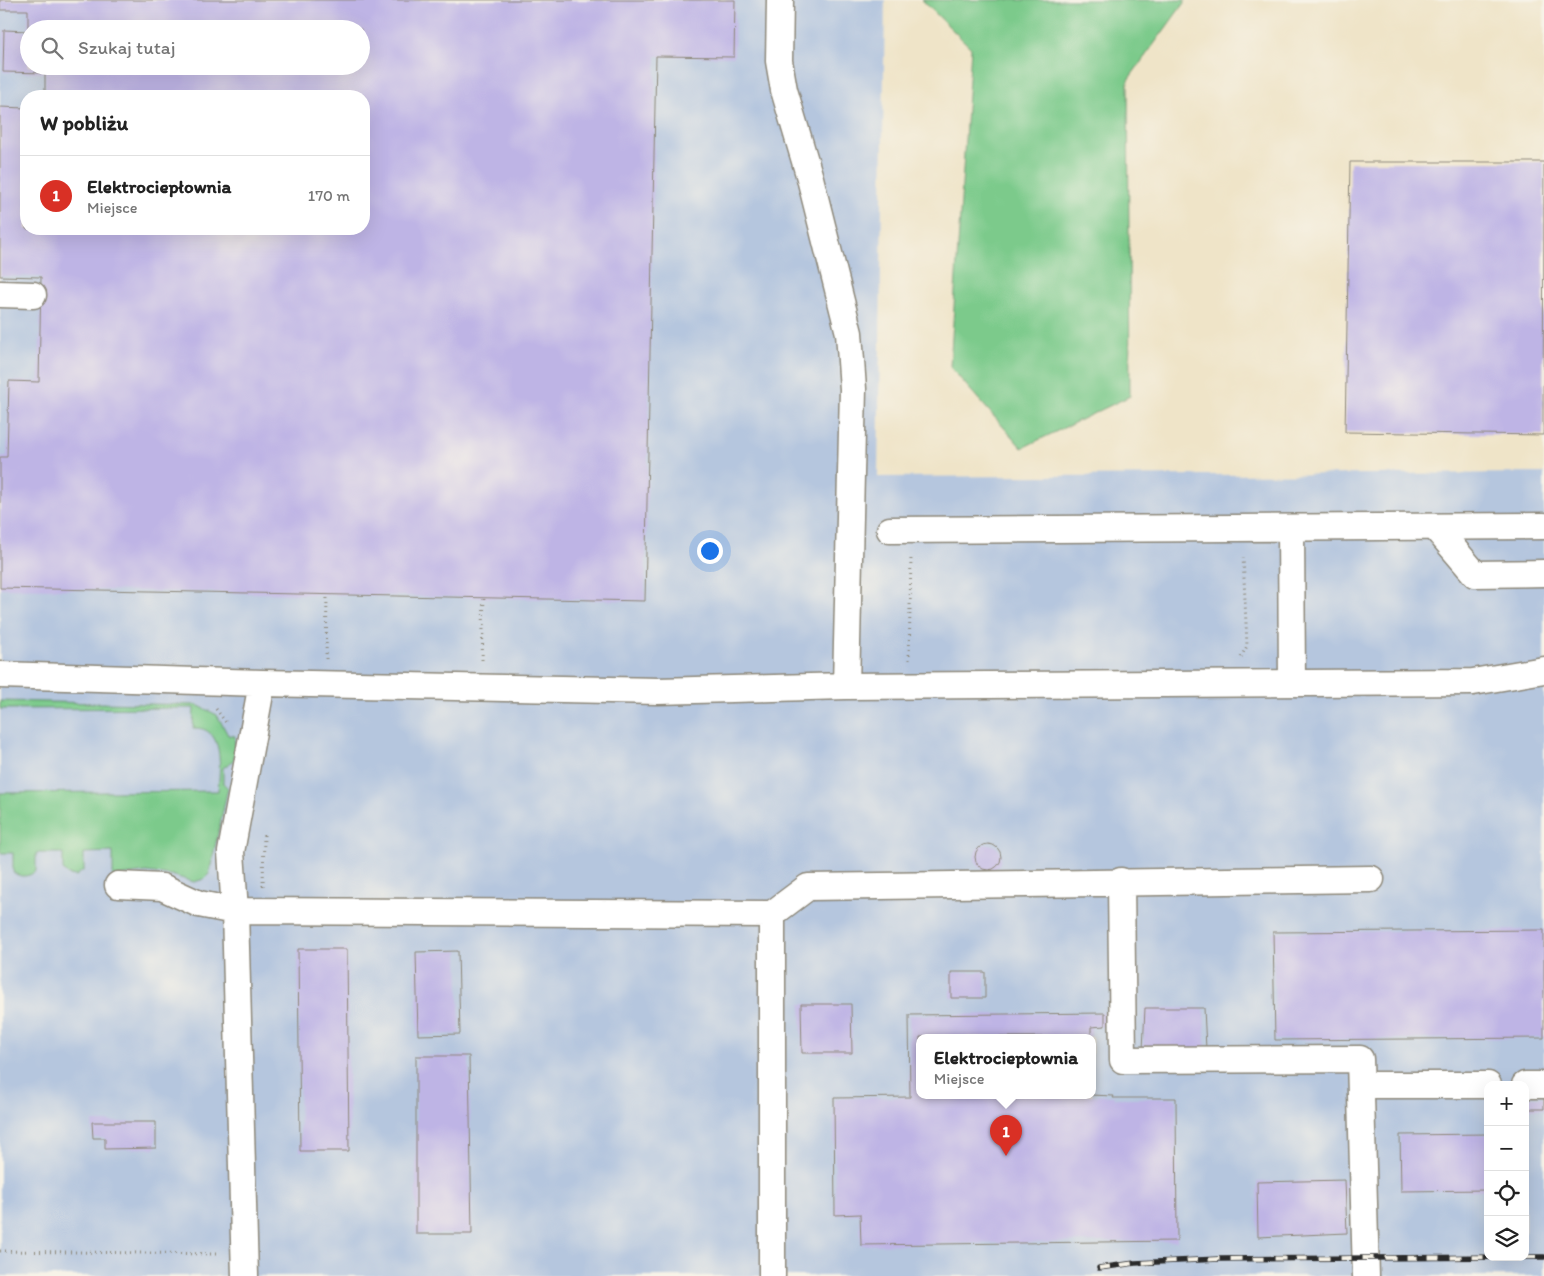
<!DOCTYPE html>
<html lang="pl">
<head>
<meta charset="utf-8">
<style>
  :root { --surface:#fff; --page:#f2f2f2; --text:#222; --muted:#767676; --line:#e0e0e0; --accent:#d93025 }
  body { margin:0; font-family:Itim,sans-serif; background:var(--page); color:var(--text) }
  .controls { position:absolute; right:15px; bottom:15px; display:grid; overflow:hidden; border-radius:10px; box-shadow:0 5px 20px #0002 }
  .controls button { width:45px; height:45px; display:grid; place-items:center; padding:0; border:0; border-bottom:1px solid var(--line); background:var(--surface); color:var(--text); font:25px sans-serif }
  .you { position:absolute; left:709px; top:550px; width:18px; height:18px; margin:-12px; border:4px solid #fff; border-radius:50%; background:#1a73e8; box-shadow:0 0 0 8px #1a73e833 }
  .badge { display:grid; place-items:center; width:32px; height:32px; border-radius:50%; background:var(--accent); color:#fff; font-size:16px; font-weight:700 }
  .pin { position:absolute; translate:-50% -41px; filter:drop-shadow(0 1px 2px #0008) }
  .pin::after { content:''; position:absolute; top:26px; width:18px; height:15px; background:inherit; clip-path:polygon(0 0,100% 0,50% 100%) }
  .popup { position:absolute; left:916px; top:1034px; width:180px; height:65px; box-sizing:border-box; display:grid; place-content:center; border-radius:10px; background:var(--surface); filter:drop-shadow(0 1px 4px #0005); font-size:16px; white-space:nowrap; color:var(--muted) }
  .popup b { font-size:19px; color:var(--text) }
  .popup::after { content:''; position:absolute; left:50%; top:100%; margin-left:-10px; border:10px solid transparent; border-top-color:var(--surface) }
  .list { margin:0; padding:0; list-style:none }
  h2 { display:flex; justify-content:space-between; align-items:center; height:65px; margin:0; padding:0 20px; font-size:21px }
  h2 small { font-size:16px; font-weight:400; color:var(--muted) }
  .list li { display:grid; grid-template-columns:32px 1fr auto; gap:15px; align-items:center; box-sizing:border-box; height:80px; padding:0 20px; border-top:1px solid var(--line) }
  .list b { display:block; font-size:19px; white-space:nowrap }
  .list p { margin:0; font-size:16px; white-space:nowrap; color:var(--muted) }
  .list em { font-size:16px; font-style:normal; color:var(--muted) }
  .icon { flex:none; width:28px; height:28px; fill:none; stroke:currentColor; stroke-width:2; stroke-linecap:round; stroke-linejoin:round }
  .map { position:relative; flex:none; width:1544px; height:1276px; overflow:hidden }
  .search { position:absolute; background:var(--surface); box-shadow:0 5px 20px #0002; left:20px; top:20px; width:350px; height:55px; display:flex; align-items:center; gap:12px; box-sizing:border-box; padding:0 18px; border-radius:28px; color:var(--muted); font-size:19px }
  .panel { position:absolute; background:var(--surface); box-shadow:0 5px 20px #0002; left:20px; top:90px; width:350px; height:145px; border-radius:20px }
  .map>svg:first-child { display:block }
  .industrial { fill:#b5c6de; fill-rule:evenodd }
  .green { fill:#7bca8b; stroke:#537a5b }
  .building { fill:#beb4e5 }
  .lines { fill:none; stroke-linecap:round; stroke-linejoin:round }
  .minor-casing { stroke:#8d887a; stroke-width:29 }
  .path { stroke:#8d887a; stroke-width:3; stroke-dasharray:1 4; stroke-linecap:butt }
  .minor { stroke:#fff; stroke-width:26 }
  .rail-casing { stroke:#2b2b2b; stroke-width:5.5 }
  .rail { stroke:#f7f3e8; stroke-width:4; stroke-dasharray:11; stroke-linecap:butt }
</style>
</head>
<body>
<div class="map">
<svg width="1544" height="1276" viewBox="0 0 1544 1276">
  <rect width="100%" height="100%" fill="#f7f3e8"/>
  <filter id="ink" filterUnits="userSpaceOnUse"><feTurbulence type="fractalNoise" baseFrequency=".02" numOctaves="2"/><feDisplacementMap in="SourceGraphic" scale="10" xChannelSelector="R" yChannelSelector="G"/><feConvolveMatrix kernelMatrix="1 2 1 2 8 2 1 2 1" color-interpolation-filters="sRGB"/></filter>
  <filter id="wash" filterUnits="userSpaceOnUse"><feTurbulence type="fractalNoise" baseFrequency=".0096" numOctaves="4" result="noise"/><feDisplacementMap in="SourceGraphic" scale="20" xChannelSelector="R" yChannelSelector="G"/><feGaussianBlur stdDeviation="1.12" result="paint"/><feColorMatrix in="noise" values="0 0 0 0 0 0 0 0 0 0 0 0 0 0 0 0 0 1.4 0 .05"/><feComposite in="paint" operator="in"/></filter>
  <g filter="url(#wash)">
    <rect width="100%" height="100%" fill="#efe4c8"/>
    <!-- industrial -->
    <path class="industrial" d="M 0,0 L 885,0 L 878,477 L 1544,473 L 1544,1276 L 0,1276 ZM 29,29 L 361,29 L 361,66 L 29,66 ZM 26,96 L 364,96 L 364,229 L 26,229 ZM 920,1037 L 1092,1037 L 1092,1095 L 920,1095 ZM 1488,1085 L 1525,1085 L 1525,1257 L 1488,1257 Z"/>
    <!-- green -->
    <path class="green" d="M 922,0 L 1186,0 L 1128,80 L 1130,396 L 1022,448 L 950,367 L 971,48 Z
      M 0,701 L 197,705 L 217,715 L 228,735 L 235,736 L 234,760 L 223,768 L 223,783 L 228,788 L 209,874 L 204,879 L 194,882 L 171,875 L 146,872 L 113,877 L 113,852 L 84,853 L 84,870 L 76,876 L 68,875 L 63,870 L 63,853 L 36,853 L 36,871 C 29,877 20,878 13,872 L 13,853 L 0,853 L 0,793 L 218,791 C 220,768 225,726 193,728 L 194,708 L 0,709 Z"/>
    <g id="blocks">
      <!-- building -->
      <path class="building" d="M 0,0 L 735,0 L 734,57 L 656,56 L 645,601 L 0,588 L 0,457 L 7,457 L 9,381 L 39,382 L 41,277 L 0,276 L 0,107 L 26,108 L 26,229 L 364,229 L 364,96 L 45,96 L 45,73 L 3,72 L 4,30 L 29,31 L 29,66 L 361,66 L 361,29 L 28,29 L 28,10 L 0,10 Z
        M 1350,162 L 1544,162 L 1543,435 L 1345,432 Z
        M975 857a13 13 0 1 1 26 0a13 13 0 1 1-26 0Z
        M 1544,930 L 1544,1038 L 1275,1040 L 1273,932 Z
        M 298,949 L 347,949 L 349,1151 L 300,1151 Z
        M 458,951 L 460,1034 L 418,1035 L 416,952 Z
        M 951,972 L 985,972 L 985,998 L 951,998 Z
        M 801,1004 L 851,1004 L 852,1053 L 802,1053 Z
        M 1145,1008 L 1204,1008 L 1206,1049 L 1143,1050 Z
        M 1105,1013 L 1105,1026 L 1091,1027 L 1091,1037 L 920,1037 L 920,1095 L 1090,1095 L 1114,1096 L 1113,1098 L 1176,1098 L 1177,1241 L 861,1245 L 860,1214 L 835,1215 L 834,1098 L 910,1097 L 909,1015 Z
        M 416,1056 L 469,1056 L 472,1234 L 416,1234 Z
        M 1525,1097 L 1544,1097 L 1544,1109 L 1525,1109 Z
        M 92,1122 L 156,1122 L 156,1148 L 105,1149 L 105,1138 L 93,1138 Z
        M 1488,1134 L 1488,1190 L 1401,1191 L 1400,1135 Z
        M 1345,1180 L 1347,1233 L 1258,1237 L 1257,1182 Z"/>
    </g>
  </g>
  <g filter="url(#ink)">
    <use href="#blocks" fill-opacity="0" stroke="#8d887a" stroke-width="1"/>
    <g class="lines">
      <!-- minor casing -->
      <g class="minor-casing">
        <path id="minor" d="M 780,0 L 779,61 L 784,90 L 810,178 L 849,333 L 853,389 L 846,686
          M 0,294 L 33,295
          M 1435,527 L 1475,574 L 1544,573
          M 1291,528 L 1292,683
          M 890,530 L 1544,526
          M 0,675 L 262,683 L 658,691 L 846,686 L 1473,682 L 1544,670
          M 1121,881 L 1123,1060 L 1360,1059 L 1366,1276
          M 118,885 L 162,887 L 199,904 L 235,911 L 772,914 L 808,887 L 1371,879
          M 772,914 L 772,1276
          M 1361,1085 L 1488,1085
          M 1525,1085 L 1544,1085
          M 245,1276 L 235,911 L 231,852 L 262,683"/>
      </g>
      <!-- path -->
      <path class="path" d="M 1241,657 L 1247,646 L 1243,555
        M 326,659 L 327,594
        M 482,660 L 484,597
        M 909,660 L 911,557
        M 216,709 L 227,724
        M 263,886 L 264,834
        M 0,1251 L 217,1254"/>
      <!-- minor -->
      <use href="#minor" class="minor"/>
      <!-- rail casing -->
      <g class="rail-casing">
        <path id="rail" d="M 1525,1257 L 1544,1257
          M 1099,1268 L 1135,1263 L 1219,1259 L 1513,1257"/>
      </g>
      <!-- rail -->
      <use href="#rail" class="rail"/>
    </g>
  </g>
</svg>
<div class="controls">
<button>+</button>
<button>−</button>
<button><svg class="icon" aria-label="locate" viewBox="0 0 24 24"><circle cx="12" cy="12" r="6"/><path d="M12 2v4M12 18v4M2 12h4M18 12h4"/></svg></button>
<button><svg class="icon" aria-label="layers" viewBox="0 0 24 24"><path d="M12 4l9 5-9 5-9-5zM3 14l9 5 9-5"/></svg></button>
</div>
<div class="you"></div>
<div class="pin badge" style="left:1006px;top:1156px">1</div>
<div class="popup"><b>Elektrociepłownia</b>Miejsce</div>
<div class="search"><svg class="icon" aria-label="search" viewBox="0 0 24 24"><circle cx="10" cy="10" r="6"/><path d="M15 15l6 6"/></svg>Szukaj tutaj</div>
<section class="panel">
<h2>W pobliżu<small></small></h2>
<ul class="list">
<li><span class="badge">1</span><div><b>Elektrociepłownia</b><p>Miejsce</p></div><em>170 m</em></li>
</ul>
</section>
</div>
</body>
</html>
